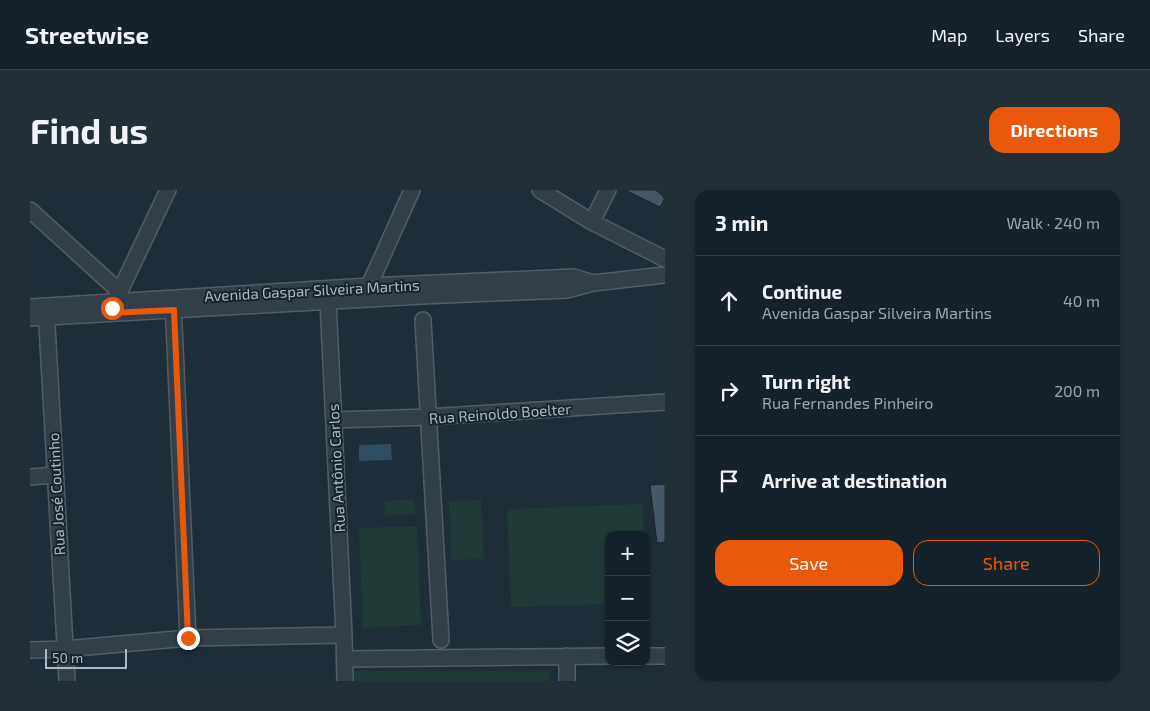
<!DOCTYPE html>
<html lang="en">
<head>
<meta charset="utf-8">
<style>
  :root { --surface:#16222b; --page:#232f37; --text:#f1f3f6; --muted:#9ea4a9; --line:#353f47; --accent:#ea580c }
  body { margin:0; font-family:"Exo 2",sans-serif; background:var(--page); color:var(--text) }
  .controls { position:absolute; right:15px; bottom:15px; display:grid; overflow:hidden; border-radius:10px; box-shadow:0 1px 4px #0004 }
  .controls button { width:45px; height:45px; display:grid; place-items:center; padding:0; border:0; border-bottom:1px solid var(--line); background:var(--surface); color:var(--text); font:25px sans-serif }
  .scale { position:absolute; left:15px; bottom:12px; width:82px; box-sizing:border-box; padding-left:5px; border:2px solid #acbac6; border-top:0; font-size:14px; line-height:18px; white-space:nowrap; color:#acbac6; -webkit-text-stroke:4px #18242d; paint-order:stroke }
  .stop { position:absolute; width:15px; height:15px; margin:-11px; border:4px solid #ea580c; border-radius:50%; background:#fff }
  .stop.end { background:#ea580c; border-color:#fff; box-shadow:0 1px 5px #0008 }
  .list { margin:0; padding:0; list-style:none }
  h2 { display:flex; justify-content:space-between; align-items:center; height:65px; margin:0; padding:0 20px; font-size:21px }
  h2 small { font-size:16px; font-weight:400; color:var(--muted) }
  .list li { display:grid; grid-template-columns:32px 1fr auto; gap:15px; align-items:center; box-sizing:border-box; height:90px; padding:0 20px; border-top:1px solid var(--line) }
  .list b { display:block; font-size:19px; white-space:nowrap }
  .list p { margin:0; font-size:16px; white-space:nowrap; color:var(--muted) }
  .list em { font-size:16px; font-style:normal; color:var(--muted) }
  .actions { display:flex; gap:10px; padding:15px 20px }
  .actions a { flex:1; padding:11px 0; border:1px solid var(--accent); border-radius:15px; text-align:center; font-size:18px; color:var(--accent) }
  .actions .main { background:var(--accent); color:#fff }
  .icon { flex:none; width:28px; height:28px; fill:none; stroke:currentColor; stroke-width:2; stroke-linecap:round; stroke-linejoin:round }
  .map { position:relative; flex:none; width:635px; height:491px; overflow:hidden; border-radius:15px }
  header { display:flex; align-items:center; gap:30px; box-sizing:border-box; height:70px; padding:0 25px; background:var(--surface); border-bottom:1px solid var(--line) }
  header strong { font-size:24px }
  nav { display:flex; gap:28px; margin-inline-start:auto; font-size:18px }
  .intro { display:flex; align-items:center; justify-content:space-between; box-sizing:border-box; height:120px; padding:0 30px }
  h1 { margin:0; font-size:35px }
  .button { padding:12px 22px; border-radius:15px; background:var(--accent); color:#fff; font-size:18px; font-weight:700 }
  main { display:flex; gap:30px; padding:0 30px }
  aside { flex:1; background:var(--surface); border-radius:15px; box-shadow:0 1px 4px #0004 }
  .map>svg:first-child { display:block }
  .green { fill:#203a38 }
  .water { fill:#304d61 }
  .building { fill:#465865; stroke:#1a262f }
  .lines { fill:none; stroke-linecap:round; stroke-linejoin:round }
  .minor-casing { stroke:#4f5d67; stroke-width:18 }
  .minor { stroke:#323f49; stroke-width:15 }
  .route { stroke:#ea580c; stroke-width:6 }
  .labels { text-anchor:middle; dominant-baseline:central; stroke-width:4; stroke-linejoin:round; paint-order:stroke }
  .street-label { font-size:15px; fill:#acbac6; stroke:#18242d }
</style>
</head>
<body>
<header>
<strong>Streetwise</strong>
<nav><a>Map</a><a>Layers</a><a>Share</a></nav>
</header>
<div class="intro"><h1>Find us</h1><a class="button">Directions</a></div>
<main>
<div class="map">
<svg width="635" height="491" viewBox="0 0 635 491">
  <rect width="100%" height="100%" fill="#1e2e39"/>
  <!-- green -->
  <path class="green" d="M 384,309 L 385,324 L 355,326 L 354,311 Z
    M 451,310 L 454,369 L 421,370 L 419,311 Z
    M 613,314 L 614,345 L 579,345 L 579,414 L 481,417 L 477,319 Z
    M 387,336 L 391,435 L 333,438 L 329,338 Z
    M 322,481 L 520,482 L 520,491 L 322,491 Z"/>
  <!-- water -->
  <path class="water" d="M 361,254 L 362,270 L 329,271 L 329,255 Z"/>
  <!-- building -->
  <path class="building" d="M 595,0 L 635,0 L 635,8 L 630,17 Z
    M 635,294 L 635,352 L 627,353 L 620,295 Z"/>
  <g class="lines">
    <!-- minor casing -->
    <g class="minor-casing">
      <path id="minor" d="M 510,0 L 562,32 L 635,69
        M 0,20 L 90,102
        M 562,32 L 578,0
        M 339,96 L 382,0
        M 298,111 L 314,445 L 315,491
        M 143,112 L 158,448
        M 0,117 L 339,96 L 544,87 L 563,93
        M 16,118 L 37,491
        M 81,120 L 138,0
        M 0,128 L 392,106 L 537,100 L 563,93 L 635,85
        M 393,130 L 411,450
        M 304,230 L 399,227 L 635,212
        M 0,287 L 25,285
        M 0,460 L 35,459 L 158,448 L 314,445
        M 537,466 L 537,491
        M 616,466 L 635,466
        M 315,469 L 579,466"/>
    </g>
    <!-- minor -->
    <use href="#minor" class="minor"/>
  </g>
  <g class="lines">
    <!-- route -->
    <path class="route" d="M 82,118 L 79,123 L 144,120 L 158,448"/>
  </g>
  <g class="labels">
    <!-- street labels -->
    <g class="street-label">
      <text transform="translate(282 100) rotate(-3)">Avenida Gaspar Silveira Martins</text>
      <text transform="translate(470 223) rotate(-4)">Rua Reinoldo Boelter</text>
      <text transform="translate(306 278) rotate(-93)">Rua Antônio Carlos</text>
      <text transform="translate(26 304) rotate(-93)">Rua José Coutinho</text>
    </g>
  </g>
</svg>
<div class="controls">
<button>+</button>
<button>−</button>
<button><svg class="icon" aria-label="layers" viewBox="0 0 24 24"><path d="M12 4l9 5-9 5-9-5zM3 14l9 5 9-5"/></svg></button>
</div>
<div class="scale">50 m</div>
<div class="stop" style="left:82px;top:118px"></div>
<div class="stop end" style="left:158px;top:448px"></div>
</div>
<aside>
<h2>3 min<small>Walk · 240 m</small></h2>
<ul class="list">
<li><svg class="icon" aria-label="ahead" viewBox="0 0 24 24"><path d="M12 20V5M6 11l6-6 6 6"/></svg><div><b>Continue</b><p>Avenida Gaspar Silveira Martins</p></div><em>40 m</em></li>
<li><svg class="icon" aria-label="right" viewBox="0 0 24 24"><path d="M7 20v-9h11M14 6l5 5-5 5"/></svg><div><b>Turn right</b><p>Rua Fernandes Pinheiro</p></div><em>200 m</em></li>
<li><svg class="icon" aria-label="arrive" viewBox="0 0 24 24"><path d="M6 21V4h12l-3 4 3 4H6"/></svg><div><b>Arrive at destination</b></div></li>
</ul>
<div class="actions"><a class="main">Save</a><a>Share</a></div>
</aside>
</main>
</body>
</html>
